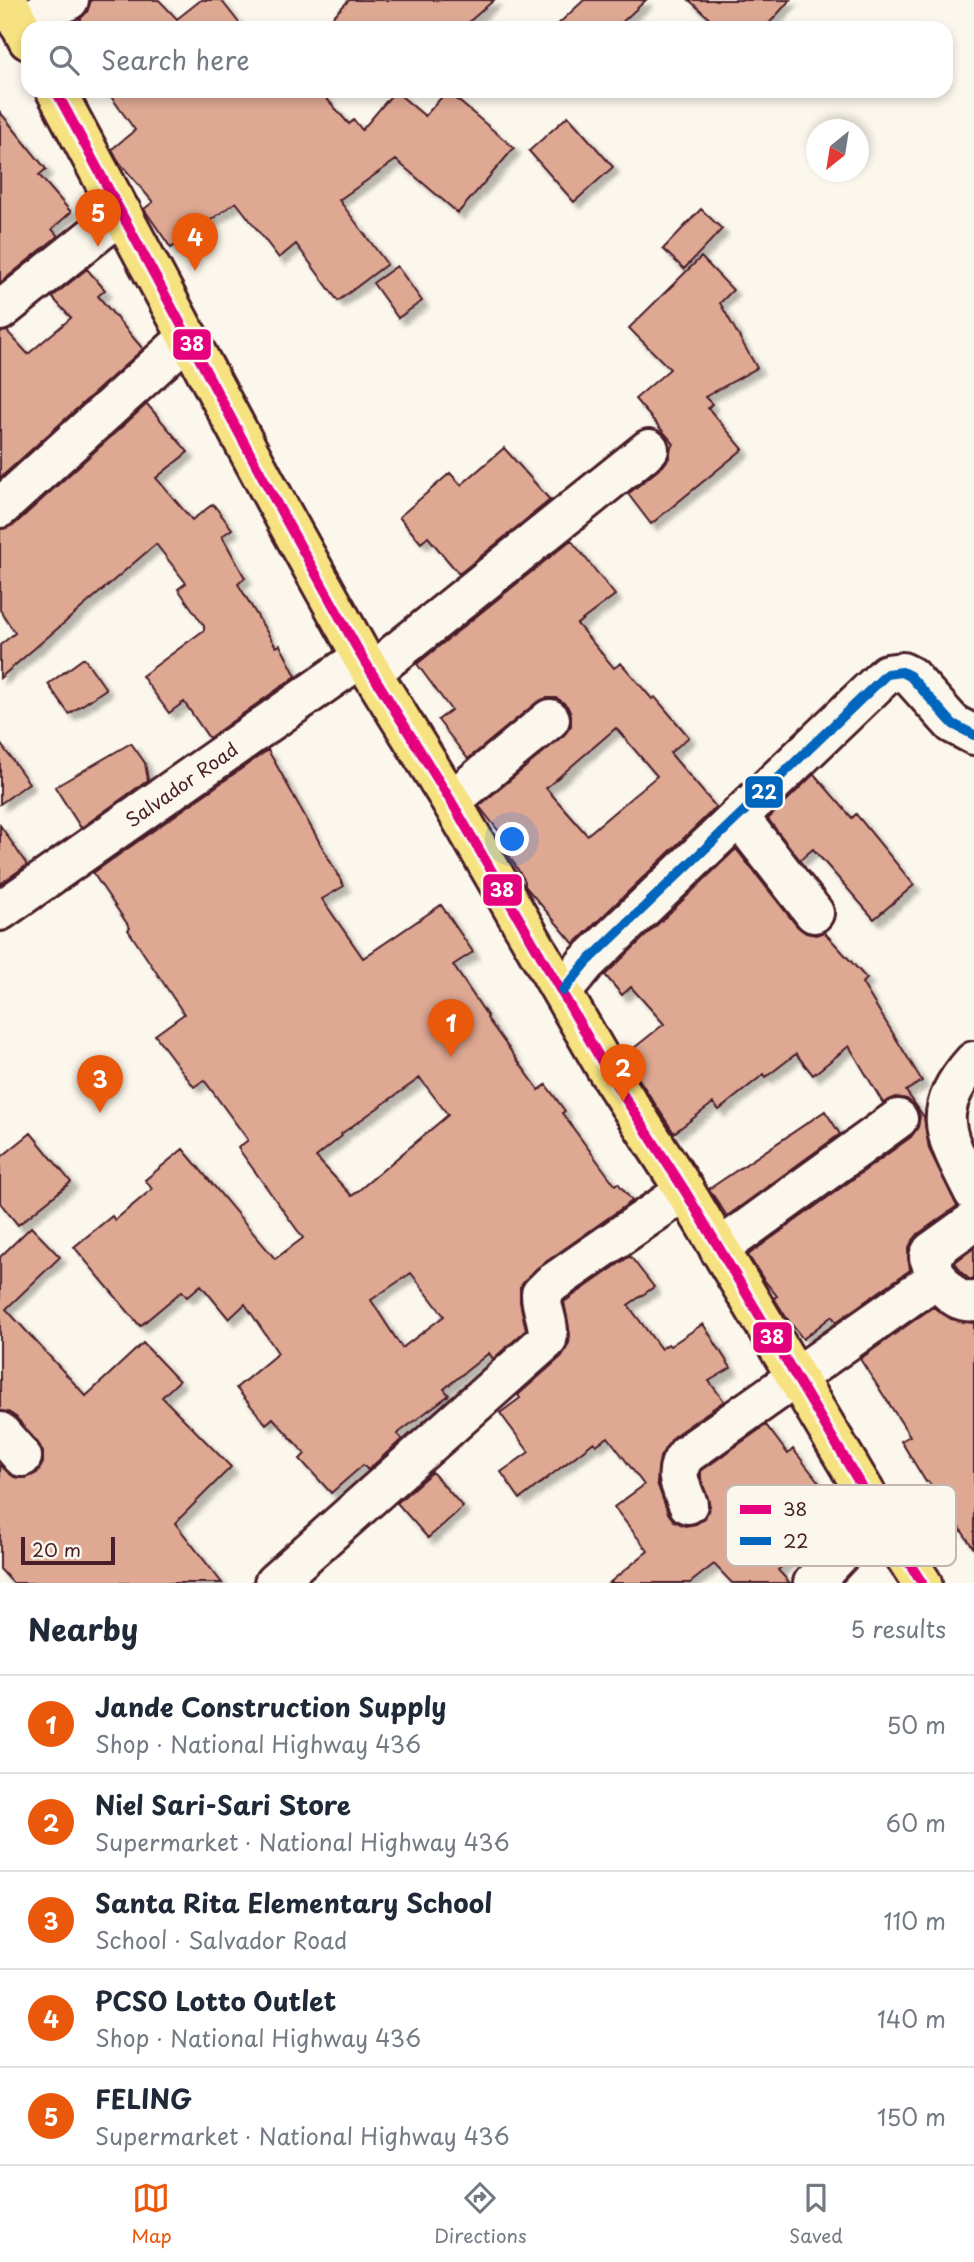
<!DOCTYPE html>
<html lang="en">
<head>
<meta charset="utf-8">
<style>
  :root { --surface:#fff; --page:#f6f6f7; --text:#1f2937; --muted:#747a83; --line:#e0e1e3; --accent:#ea580c }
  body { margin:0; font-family:"Playpen Sans",sans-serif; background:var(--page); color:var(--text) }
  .compass { position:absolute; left:806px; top:119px; width:63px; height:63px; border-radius:50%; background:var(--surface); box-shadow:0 4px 10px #0003; rotate:210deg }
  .scale { position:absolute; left:21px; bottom:18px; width:94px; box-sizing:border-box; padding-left:7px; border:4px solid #4a1f2b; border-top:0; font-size:19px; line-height:24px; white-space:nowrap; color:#4a1f2b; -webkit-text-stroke:5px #fbf7ec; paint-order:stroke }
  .you { position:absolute; left:513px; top:840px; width:24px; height:24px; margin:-18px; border:5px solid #fff; border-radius:50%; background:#1a73e8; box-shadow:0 0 0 10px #1a73e833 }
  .badge { display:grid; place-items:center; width:46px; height:46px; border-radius:50%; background:var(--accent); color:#fff; font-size:23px; font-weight:700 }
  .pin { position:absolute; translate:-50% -58px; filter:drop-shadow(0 2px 4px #0008) }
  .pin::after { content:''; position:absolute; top:37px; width:24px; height:21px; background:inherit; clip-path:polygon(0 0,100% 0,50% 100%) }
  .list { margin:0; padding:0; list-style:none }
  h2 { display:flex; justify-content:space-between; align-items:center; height:91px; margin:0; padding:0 28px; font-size:30px }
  h2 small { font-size:23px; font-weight:400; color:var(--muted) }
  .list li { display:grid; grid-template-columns:46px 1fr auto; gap:21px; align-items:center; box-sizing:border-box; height:98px; padding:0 28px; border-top:2px solid var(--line) }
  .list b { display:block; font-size:26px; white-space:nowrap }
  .list p { margin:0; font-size:23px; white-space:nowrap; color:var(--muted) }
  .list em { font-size:23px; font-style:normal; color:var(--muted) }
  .icon { flex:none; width:38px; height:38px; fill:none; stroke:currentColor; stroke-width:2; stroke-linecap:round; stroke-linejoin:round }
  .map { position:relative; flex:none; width:974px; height:1583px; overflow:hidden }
  .search { position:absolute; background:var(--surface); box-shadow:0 4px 10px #0003; left:21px; right:21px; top:21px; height:77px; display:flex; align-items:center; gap:18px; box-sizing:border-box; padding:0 24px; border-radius:21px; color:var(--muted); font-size:26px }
  .sheet { height:581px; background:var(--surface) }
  nav { display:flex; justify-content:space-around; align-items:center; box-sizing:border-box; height:98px; border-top:2px solid var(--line); background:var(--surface); font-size:19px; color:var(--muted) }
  nav a { display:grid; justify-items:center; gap:4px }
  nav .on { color:var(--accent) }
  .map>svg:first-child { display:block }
  .building { fill:#dea893; stroke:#4a1f2b; stroke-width:2; fill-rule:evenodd; filter:url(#shadow) }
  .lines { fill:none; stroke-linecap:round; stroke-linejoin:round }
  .minor-casing { stroke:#4a1f2b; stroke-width:44 }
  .major-casing { stroke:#4a1f2b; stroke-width:44 }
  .minor { stroke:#fbf7ec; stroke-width:38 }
  .major { stroke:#f7e281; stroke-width:38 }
  .bus-1-casing { stroke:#fbf7ec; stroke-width:16 }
  .bus-2-casing { stroke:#fbf7ec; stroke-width:16 }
  .bus-1 { stroke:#e5007d; stroke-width:10 }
  .bus-2 { stroke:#0065bd; stroke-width:10 }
  .labels { text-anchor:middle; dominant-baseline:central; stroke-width:5; stroke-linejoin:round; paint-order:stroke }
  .street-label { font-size:19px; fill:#4a1f2b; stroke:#fbf7ec }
  .key { fill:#fbf7ec; stroke:#c6b6b2; stroke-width:2 }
  .key-label { font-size:19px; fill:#4a1f2b }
  .line-badge { stroke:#fbf7ec; stroke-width:2.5 }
  .badge-label { font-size:19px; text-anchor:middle; font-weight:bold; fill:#fff }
</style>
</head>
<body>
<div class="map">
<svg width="974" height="1583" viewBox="0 0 974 1583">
  <defs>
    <filter id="shadow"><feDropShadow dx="6" dy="6" stdDeviation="2" flood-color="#0004"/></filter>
  </defs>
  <rect width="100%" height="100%" fill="#fbf7ec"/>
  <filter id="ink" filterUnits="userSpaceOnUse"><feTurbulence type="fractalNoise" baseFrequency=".0143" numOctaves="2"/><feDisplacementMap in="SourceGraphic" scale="14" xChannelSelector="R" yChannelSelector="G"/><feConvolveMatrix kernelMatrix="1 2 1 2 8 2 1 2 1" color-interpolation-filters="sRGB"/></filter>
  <g filter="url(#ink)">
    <!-- building -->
    <path class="building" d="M 91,0 L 159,0 L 177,19 L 201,0 L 221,0 L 243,28 L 88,28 L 80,19 L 87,12 Z
      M 349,0 L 494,0 L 462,28 L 322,28 Z
      M 584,0 L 646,0 L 616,28 L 554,28 Z
      M 689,0 L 790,0 L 765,28 L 720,28 Z
      M 107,91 L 320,91 L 349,124 L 354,120 L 362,130 L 395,91 L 425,116 L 447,91 L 514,148 L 458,213 L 396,160 L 339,200 L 387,264 L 338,301 L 296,244 L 279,258 L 236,202 L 171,248 L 144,209 L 153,202 L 119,162 L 112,149 L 135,130 Z
      M 0,112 L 46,169 L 39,175 L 71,212 L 52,229 L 58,236 L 0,283 Z
      M 568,116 L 613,167 L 574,202 L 529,151 Z
      M 701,209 L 722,229 L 684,269 L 663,249 Z
      M 701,257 L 733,290 L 720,303 L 757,368 L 705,397 L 712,404 L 708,408 L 743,449 L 651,524 L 628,494 L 663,466 L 669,458 L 671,447 L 674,444 L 635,399 L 670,369 L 629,328 Z
      M 397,266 L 422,301 L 398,318 L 373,283 Z
      M 87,269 L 105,290 L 98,296 L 143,349 L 0,478 L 0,332 L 7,331 L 28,354 L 71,318 L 52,297 Z
      M 147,404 L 188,452 L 156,478 L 192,520 L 213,504 L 232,529 L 222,536 L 245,578 L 238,584 L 276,647 L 280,645 L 296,676 L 209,738 L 184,702 L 169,713 L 142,676 L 204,630 L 204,626 L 178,589 L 186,583 L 156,544 L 0,678 L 0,645 L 15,633 L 0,610 L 0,529 L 15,524 Z
      M 504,448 L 550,500 L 459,574 L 428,537 L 421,543 L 399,517 L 450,473 L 461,485 Z
      M 571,540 L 615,595 L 577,624 L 614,668 L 621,663 L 652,699 L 655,697 L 689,737 L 670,753 L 716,807 L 574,944 L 525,886 L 525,881 L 497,836 L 500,833 L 479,806 L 564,735 L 571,726 L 571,715 L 567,706 L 557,698 L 546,698 L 537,702 L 468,759 L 438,720 L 451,710 L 417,664 ZM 616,728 L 657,776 L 587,835 L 546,788 Z
      M 84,658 L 106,689 L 69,714 L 48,684 Z
      M 0,743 L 29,783 L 0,804 Z
      M 131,743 L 145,763 L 148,780 L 81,828 L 55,787 Z
      M 268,750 L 344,886 L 322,899 L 363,958 L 441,905 L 473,952 L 453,965 L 488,1017 L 487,1018 L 539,1090 L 546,1085 L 565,1111 L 562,1113 L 615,1185 L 618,1183 L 632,1201 L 536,1269 L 520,1287 L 520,1302 L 526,1330 L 493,1359 L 489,1353 L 444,1389 L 449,1395 L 397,1434 L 402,1439 L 368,1470 L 363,1465 L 331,1493 L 300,1459 L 305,1454 L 273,1418 L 266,1424 L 236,1388 L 278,1353 L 245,1304 L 229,1319 L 201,1285 L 187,1297 L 182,1291 L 140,1326 L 74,1247 L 112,1216 L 115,1220 L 152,1189 L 145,1180 L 183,1149 L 275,1259 L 303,1238 L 238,1148 L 248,1140 L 204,1080 L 194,1087 L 155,1035 L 184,1014 L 128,930 L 130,928 L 93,873 ZM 420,1078 L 448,1115 L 352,1196 L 316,1157 L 342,1136 L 341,1134 ZM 411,1273 L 444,1316 L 402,1348 L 371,1300 Z
      M 814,774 L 852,818 L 856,814 L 914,885 L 874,919 L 813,849 L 800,860 L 768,819 Z
      M 0,825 L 27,865 L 0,884 Z
      M 736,849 L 797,926 L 806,933 L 816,935 L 824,932 L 867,979 L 862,983 L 922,1081 L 906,1091 L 924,1117 L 929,1149 L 957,1206 L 918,1234 L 911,1243 L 908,1250 L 910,1270 L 836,1322 L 832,1316 L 803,1339 L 786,1317 L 774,1298 L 777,1296 L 764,1280 L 748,1255 L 911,1137 L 918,1127 L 920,1116 L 916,1107 L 907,1099 L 896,1097 L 883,1103 L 849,1046 L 813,1075 L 796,1054 L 766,1077 L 764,1074 L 719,1110 L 713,1103 L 674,1133 L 624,1056 L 664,1024 L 631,987 L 622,995 L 605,975 Z
      M 825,1111 L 840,1134 L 727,1216 L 709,1189 Z
      M 31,1133 L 71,1182 L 18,1225 L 0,1203 L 0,1158 Z
      M 31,1227 L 60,1257 L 6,1309 L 86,1396 L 143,1343 L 179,1381 L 162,1397 L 231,1467 L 175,1523 L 222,1583 L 13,1583 L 0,1569 L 0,1465 L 14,1477 L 26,1478 L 37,1473 L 43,1463 L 43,1452 L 38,1443 L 16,1417 L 8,1412 L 0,1411 L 0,1257 Z
      M 974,1248 L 974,1279 L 969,1279 L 962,1273 L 955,1262 Z
      M 630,1256 L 654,1287 L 628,1305 L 661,1349 L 668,1344 L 670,1346 L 703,1324 L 731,1368 L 709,1381 L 724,1401 L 674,1436 L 660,1457 L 657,1483 L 668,1513 L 674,1521 L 685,1526 L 696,1524 L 705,1518 L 710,1506 L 701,1478 L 701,1471 L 766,1425 L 788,1454 L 793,1449 L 828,1494 L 792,1522 L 809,1541 L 778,1570 L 790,1583 L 732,1583 L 714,1564 L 690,1583 L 609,1583 L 648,1551 L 614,1507 L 644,1485 L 608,1437 L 596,1445 L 594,1442 L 520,1499 L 501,1472 L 529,1452 L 500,1413 L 520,1398 L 518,1395 L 562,1356 L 569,1343 L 570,1334 L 564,1302 Z
      M 933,1307 L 951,1319 L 974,1323 L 974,1549 L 928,1481 L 926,1482 L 901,1441 L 910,1436 L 860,1359 Z
      M 432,1472 L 463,1507 L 428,1538 L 397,1503 Z"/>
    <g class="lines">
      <!-- minor casing -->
      <g class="minor-casing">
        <path id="minor" d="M 19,24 L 69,0
          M 0,311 L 122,213
          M 0,508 L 188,337
          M 372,672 L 649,449
          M 451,801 L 550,719
          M 739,817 L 814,913
          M 0,911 L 362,657
          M 563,991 L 586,963 L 887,674 L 902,672 L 910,676 L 953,724 L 974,735
          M 974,1061 C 927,1113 947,1138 974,1193
          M 974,1221 L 931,1252 L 929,1257 C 935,1276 951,1305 974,1301
          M 719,1249 L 898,1119
          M 0,1432 L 22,1457
          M 688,1504 C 680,1485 672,1471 687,1454 L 938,1277
          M 274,1583 L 547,1340 C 551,1325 541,1310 541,1294 L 551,1284 L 685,1191
          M 813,1583 L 878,1514"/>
      </g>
      <!-- major casing -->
      <g class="major-casing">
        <path id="major" d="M 7,0 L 28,40
          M 56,91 L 277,504 L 362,657 L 451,801 L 605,1067 L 685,1191 L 878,1514 L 922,1583"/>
      </g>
      <!-- minor -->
      <use href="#minor" class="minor"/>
      <!-- major -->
      <use href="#major" class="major"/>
      <!-- bus-1 casing -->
      <g class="bus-1-casing">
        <path id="bus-1" d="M 56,91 L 277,504 L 362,657 L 451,801 L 605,1067 L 685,1191 L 878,1514 L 922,1583"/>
      </g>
      <!-- bus-2 casing -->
      <g class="bus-2-casing">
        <path id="bus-2" d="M 563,991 L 586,963 L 887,674 L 902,672 L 910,676 L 953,724 L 974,735"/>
      </g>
      <!-- bus-1 -->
      <use href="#bus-1" class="bus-1"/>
      <!-- bus-2 -->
      <use href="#bus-2" class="bus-2"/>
    </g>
  </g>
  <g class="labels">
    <!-- street labels -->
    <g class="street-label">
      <text transform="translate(181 784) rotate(-35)">Salvador Road</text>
    </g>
  </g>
  <!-- legend -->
  <rect x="726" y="1485" width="230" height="81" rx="10" class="key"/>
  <rect x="740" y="1505" width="31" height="9" fill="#e5007d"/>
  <rect x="740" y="1537" width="31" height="8" fill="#0065bd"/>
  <g class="key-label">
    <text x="783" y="1516">38</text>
    <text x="783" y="1548">22</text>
  </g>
  <g class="line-badge">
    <rect x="172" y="328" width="40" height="33" rx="7" fill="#e5007d"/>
    <rect x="744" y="775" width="40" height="34" rx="7" fill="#0065bd"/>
    <rect x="482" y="873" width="41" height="34" rx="7" fill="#e5007d"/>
    <rect x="752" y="1321" width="41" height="33" rx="7" fill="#e5007d"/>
  </g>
  <g class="badge-label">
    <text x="192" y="351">38</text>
    <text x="764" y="799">22</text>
    <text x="502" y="897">38</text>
    <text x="772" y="1344">38</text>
  </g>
</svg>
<svg class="compass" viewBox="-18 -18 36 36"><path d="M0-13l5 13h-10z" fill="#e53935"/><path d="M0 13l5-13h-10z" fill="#747a83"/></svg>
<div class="scale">20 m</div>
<div class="you"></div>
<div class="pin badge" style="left:451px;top:1057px">1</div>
<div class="pin badge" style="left:623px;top:1102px">2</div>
<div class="pin badge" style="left:100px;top:1113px">3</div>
<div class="pin badge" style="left:195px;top:271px">4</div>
<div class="pin badge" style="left:98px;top:247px">5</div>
<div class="search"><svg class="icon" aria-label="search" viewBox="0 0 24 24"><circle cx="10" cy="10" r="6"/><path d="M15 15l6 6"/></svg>Search here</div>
</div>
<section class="sheet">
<h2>Nearby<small>5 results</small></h2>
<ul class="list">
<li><span class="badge">1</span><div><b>Jande Construction Supply</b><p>Shop · National Highway 436</p></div><em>50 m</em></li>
<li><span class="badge">2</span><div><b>Niel Sari-Sari Store</b><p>Supermarket · National Highway 436</p></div><em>60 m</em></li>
<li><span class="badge">3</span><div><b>Santa Rita Elementary School</b><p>School · Salvador Road</p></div><em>110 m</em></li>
<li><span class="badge">4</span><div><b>PCSO Lotto Outlet</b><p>Shop · National Highway 436</p></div><em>140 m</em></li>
<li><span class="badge">5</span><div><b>FELING</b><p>Supermarket · National Highway 436</p></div><em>150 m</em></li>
</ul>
</section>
<nav>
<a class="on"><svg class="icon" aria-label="map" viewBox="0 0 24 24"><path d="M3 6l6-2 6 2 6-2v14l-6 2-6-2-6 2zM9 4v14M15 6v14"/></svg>Map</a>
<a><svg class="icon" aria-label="directions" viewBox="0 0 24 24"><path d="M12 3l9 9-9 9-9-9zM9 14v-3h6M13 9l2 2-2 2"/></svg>Directions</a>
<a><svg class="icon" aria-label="saved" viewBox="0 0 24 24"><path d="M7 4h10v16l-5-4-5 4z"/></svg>Saved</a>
</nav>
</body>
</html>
